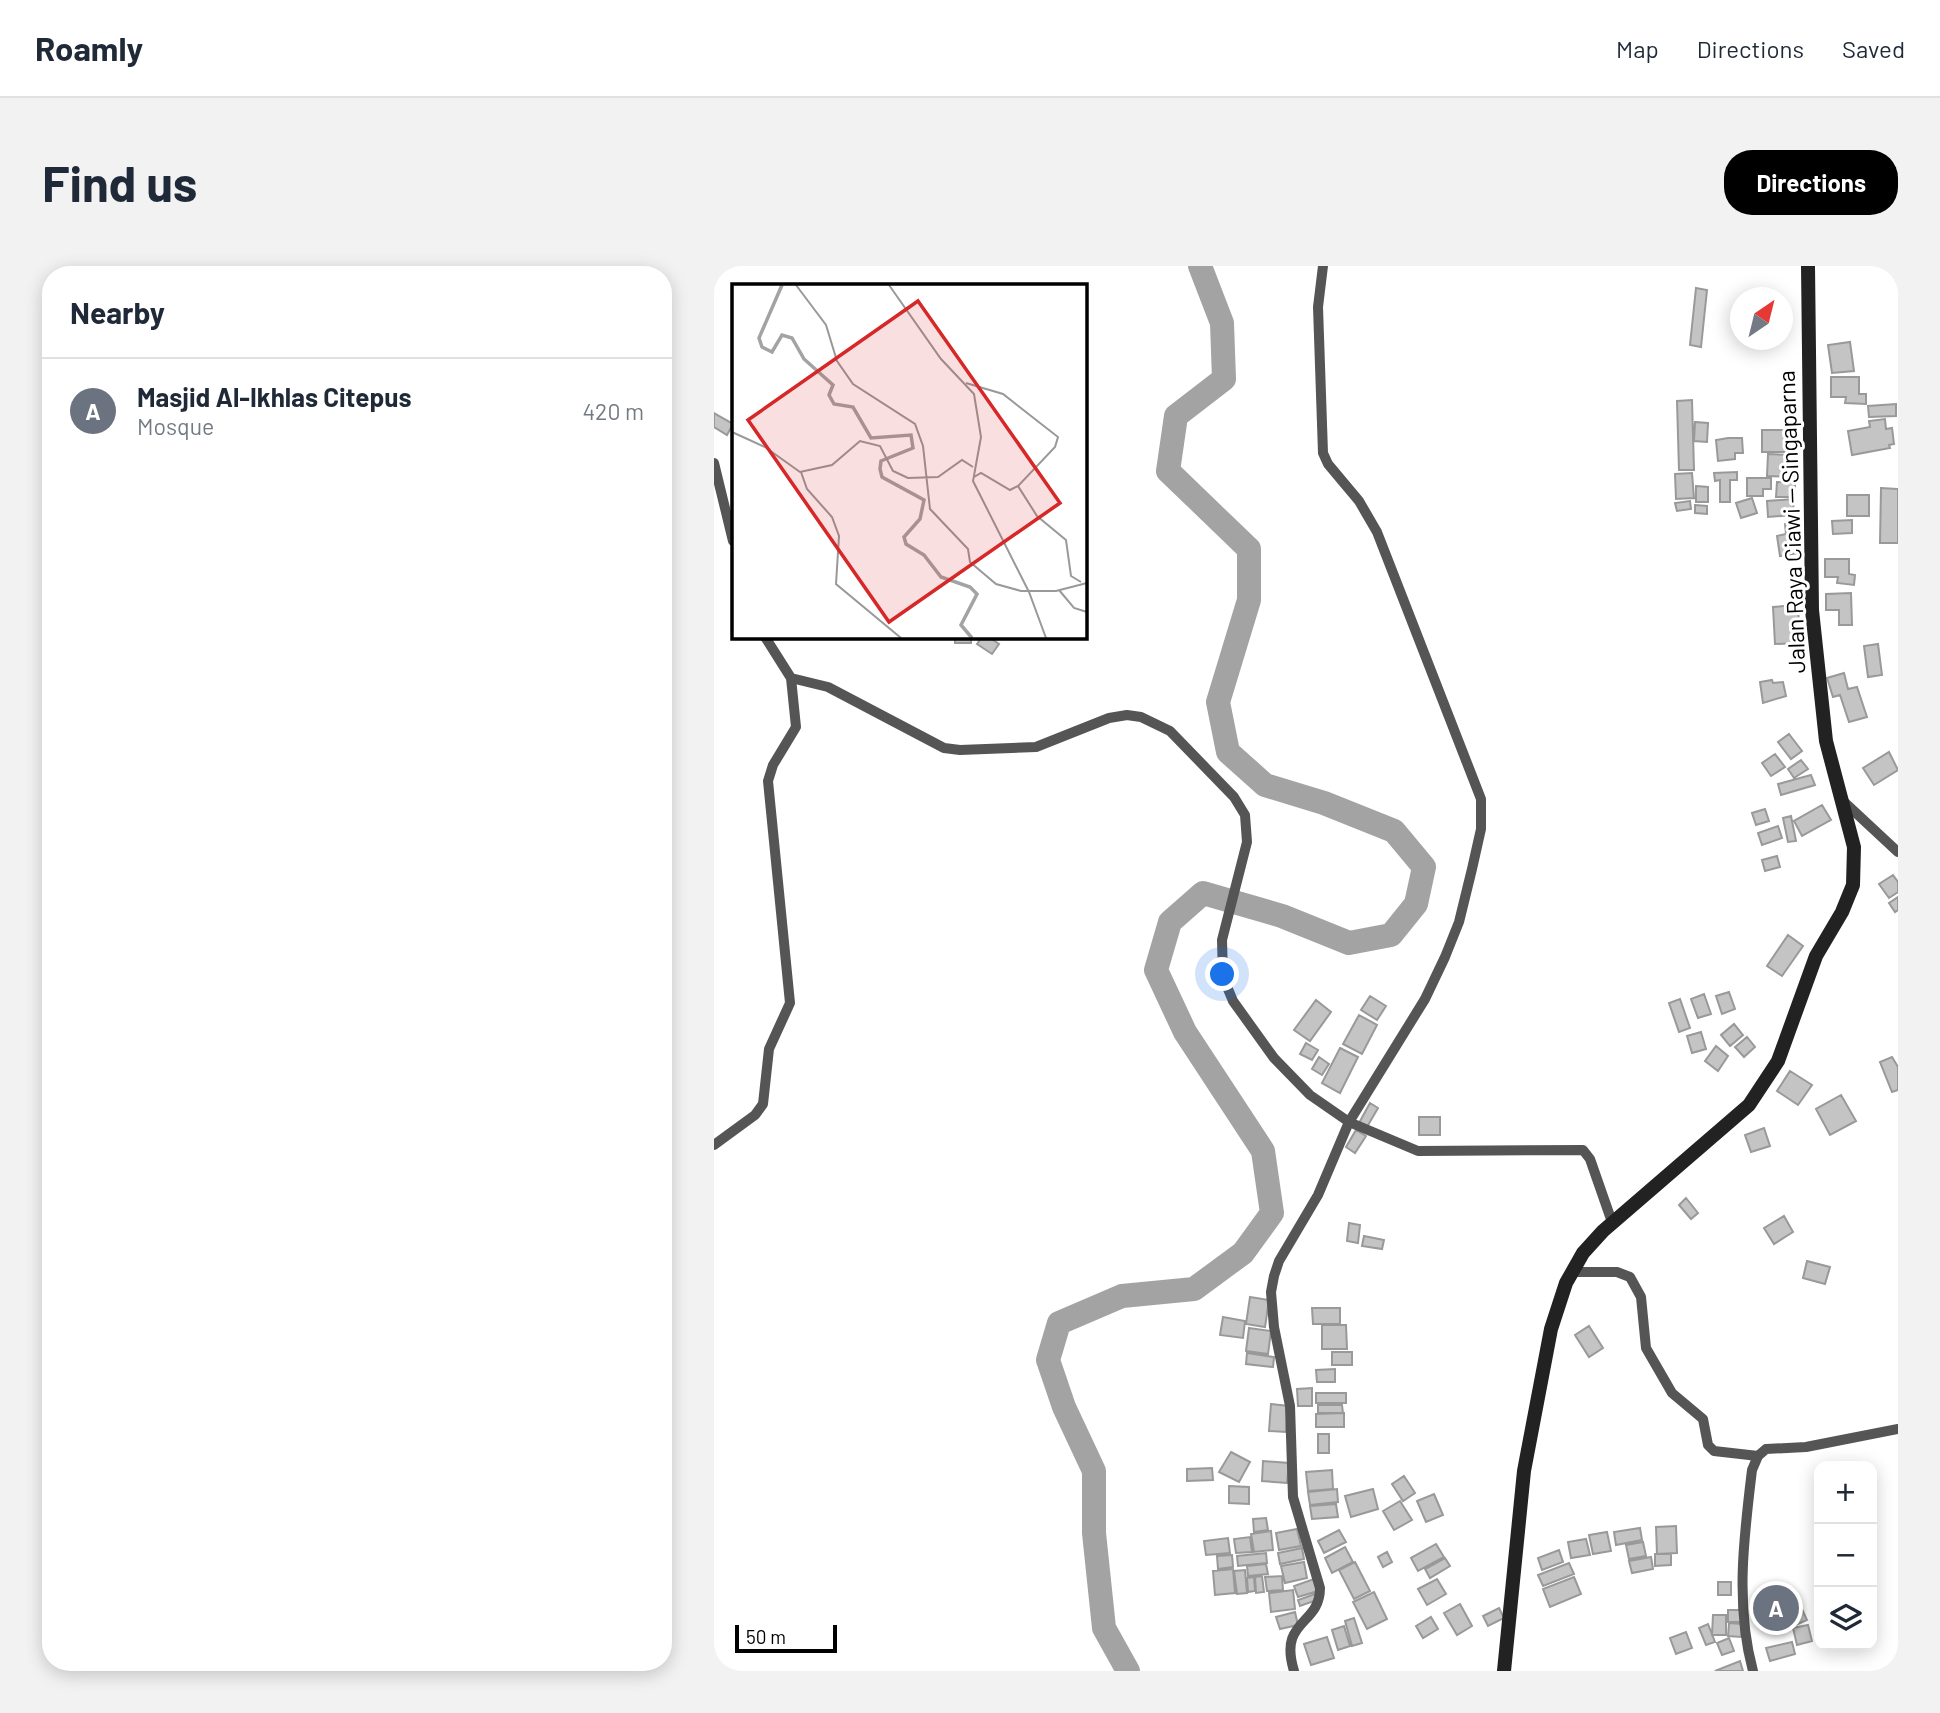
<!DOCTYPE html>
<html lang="en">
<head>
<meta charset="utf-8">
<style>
  :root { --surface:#fff; --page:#f2f2f3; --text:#1f2937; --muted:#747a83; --line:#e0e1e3; --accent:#000 }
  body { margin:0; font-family:Barlow,sans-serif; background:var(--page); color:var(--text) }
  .controls { position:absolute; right:21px; bottom:21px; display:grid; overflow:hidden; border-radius:14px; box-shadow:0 4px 18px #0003 }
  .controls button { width:63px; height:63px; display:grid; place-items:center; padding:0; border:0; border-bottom:2px solid var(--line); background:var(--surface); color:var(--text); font:35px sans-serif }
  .compass { position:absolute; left:1016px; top:21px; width:63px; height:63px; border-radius:50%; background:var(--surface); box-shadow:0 4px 18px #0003; rotate:35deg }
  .scale { position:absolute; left:21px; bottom:18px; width:102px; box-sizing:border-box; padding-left:7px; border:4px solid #000; border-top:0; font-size:19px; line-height:24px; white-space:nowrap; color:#000; -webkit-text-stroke:5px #fff; paint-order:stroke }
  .you { position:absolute; left:509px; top:709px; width:24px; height:24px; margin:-18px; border:5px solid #fff; border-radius:50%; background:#1a73e8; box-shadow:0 0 0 10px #1a73e833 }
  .badge { display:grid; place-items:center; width:46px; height:46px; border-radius:50%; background:var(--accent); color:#fff; font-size:23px; font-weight:700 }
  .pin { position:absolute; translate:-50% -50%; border:4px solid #fff; box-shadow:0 2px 7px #0006 }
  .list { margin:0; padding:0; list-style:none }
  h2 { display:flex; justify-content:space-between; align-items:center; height:91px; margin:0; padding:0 28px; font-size:30px }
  h2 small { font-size:23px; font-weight:400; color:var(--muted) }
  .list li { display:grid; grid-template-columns:46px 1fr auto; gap:21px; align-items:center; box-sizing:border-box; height:105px; padding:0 28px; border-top:2px solid var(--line) }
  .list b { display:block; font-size:26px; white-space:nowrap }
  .list p { margin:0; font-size:23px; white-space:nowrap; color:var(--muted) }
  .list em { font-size:23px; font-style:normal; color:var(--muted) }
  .icon { flex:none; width:38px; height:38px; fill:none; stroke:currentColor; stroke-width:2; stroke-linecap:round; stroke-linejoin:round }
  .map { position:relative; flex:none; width:1184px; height:1405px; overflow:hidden; border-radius:28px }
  header { display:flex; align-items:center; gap:42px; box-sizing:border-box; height:98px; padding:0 35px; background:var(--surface); border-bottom:2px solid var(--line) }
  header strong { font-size:33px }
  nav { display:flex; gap:38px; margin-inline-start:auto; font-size:24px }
  .intro { display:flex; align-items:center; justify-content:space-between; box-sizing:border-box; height:168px; padding:0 42px }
  h1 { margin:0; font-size:49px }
  .button { padding:18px 32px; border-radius:28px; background:var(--accent); color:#fff; font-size:24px; font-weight:700 }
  main { display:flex; gap:42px; padding:0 42px }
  aside { flex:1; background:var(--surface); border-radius:28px; box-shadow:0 4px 18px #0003 }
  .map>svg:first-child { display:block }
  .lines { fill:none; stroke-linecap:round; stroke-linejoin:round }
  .river { stroke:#a3a3a3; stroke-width:24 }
  .building { fill:#c4c4c4; stroke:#999; stroke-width:2 }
  .minor { stroke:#555; stroke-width:10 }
  .secondary { stroke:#222; stroke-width:14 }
  .labels { text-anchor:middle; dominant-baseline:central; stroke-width:6; stroke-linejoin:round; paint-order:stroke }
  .street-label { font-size:23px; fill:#000; stroke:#fff }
  .inset-river { fill:none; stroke:#a3a3a3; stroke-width:3.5 }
  .inset-road { fill:none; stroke:#999; stroke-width:2 }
  .view { fill:#d62828; fill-opacity:0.15; stroke:#d62828; stroke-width:3.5 }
  .inset-edge { fill:none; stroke:#000; stroke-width:3.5 }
</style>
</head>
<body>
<header>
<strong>Roamly</strong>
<nav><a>Map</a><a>Directions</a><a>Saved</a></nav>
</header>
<div class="intro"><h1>Find us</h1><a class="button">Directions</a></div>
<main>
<aside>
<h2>Nearby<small></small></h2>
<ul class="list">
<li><span class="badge" style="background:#6b7280">A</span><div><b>Masjid Al-Ikhlas Citepus</b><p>Mosque</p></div><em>420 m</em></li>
</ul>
</aside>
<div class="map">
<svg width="1184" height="1405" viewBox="0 0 1184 1405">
  <rect width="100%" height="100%" fill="#fff"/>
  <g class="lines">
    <!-- river -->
    <path class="river" d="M 414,1405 L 390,1362 L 380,1267 L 380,1205 L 350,1141 L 334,1094 L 345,1057 L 408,1030 L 480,1023 L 529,987 L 558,947 L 549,885 L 471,766 L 442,704 L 456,656 L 489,627 L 568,650 L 635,677 L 677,669 L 702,638 L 710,601 L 680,565 L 610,537 L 551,519 L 514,486 L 504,436 L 535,334 L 535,283 L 454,205 L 462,150 L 510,113 L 508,57 L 486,0"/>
  </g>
  <!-- building -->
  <path class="building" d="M 982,22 L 993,24 L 987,81 L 976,79 Z
    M 1136,76 L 1140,105 L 1118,107 L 1114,79 Z
    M 1117,111 L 1145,111 L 1145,128 L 1152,128 L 1152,138 L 1131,137 L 1132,131 L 1117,131 Z
    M 978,134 L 980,204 L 965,204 L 963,135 Z
    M 1182,138 L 1182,150 L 1155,151 L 1154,140 Z
    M 0,147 L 19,158 L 13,169 L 0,161 Z
    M 1171,153 L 1172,163 L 1178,162 L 1180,178 L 1175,179 L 1176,182 L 1138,189 L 1134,165 L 1156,161 L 1155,155 Z
    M 981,156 L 994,157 L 993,176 L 980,175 Z
    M 1048,164 L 1080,164 L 1080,186 L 1048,186 Z
    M 1014,172 L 1028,172 L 1029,187 L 1021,187 L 1021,193 L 1004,195 L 1002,174 Z
    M 1054,188 L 1079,189 L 1079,211 L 1053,210 Z
    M 1023,206 L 1023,214 L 1016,214 L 1016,236 L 1006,236 L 1006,214 L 1001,215 L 1000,207 Z
    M 978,207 L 980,232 L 962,233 L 961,208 Z
    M 1033,212 L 1057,212 L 1057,223 L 1049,223 L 1049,230 L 1033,230 Z
    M 1063,216 L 1081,217 L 1081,231 L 1062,231 Z
    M 982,220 L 994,221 L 994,236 L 982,236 Z
    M 1167,222 L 1184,223 L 1184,277 L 1166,277 Z
    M 1133,229 L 1155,229 L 1155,250 L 1133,250 Z
    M 1038,232 L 1043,247 L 1027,252 L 1022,237 Z
    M 1079,233 L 1080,249 L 1054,251 L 1053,235 Z
    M 976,235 L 977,243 L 963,245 L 961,237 Z
    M 981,239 L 993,240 L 993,248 L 981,247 Z
    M 1138,254 L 1138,267 L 1119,268 L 1118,255 Z
    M 1081,256 L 1085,287 L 1066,290 L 1063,270 L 1072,268 L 1071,258 Z
    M 1111,293 L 1135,293 L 1135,308 L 1141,309 L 1140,319 L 1123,317 L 1124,311 L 1111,311 Z
    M 1137,327 L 1138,359 L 1125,359 L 1125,344 L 1112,344 L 1112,328 Z
    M 1084,339 L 1086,377 L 1061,378 L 1059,341 Z
    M 241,371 L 257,371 L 257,377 L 241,377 Z
    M 268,371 L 275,371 L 285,378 L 278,388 L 263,378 Z
    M 1164,378 L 1168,409 L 1154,411 L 1150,380 Z
    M 1130,407 L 1134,423 L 1143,421 L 1153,451 L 1135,456 L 1126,429 L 1119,431 L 1113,412 Z
    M 1058,414 L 1059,417 L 1069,416 L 1072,430 L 1049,437 L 1046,416 Z
    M 1075,468 L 1088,485 L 1077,493 L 1064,476 Z
    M 1175,486 L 1184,504 L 1160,519 L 1149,502 Z
    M 1061,488 L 1071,501 L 1057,510 L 1048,497 Z
    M 1087,494 L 1094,503 L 1080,512 L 1074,503 Z
    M 1097,509 L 1101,519 L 1067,529 L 1064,518 Z
    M 1108,539 L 1117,554 L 1088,570 L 1080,555 Z
    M 1051,543 L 1055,555 L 1042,559 L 1038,547 Z
    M 1077,550 L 1082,575 L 1074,576 L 1069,552 Z
    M 1064,560 L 1068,572 L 1048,579 L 1044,567 Z
    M 1063,590 L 1066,601 L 1051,605 L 1048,594 Z
    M 1179,609 L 1184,616 L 1184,626 L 1175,632 L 1165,618 Z
    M 1184,631 L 1184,644 L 1181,646 L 1175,637 Z
    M 1074,669 L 1089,680 L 1068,710 L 1053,700 Z
    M 1015,726 L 1021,743 L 1008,748 L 1002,730 Z
    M 990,728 L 997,748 L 984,752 L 977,733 Z
    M 656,730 L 672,740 L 663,754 L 647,744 Z
    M 966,733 L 976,762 L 965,766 L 955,737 Z
    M 602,734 L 617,746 L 596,775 L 580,764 Z
    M 645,749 L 663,759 L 648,788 L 629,778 Z
    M 1020,758 L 1029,769 L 1016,780 L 1007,769 Z
    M 987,766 L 992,783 L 978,787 L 973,770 Z
    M 1033,771 L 1041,781 L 1030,791 L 1021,781 Z
    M 592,777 L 604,784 L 598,794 L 586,788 Z
    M 1002,780 L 1014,790 L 1004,805 L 991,795 Z
    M 626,782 L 644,791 L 626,827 L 608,817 Z
    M 605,791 L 615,798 L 608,809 L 598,803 Z
    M 1178,791 L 1184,801 L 1184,824 L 1178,826 L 1166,796 Z
    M 1076,805 L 1098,819 L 1084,839 L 1063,825 Z
    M 1127,829 L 1142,855 L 1116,869 L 1102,843 Z
    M 656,837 L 664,842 L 653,861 L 645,857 Z
    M 705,851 L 726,851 L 726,869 L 705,869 Z
    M 1050,862 L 1056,880 L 1037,886 L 1031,869 Z
    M 642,864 L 652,870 L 641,887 L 632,881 Z
    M 972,932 L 984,947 L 977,953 L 965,939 Z
    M 1070,950 L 1079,966 L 1060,978 L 1050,962 Z
    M 635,957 L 646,959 L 644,977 L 633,975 Z
    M 650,970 L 670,974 L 668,983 L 648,980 Z
    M 1093,995 L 1116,1001 L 1111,1018 L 1089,1012 Z
    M 536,1031 L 555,1034 L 551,1061 L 532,1058 Z
    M 598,1042 L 626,1042 L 626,1058 L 599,1058 Z
    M 509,1051 L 531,1055 L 529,1072 L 506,1069 Z
    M 608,1059 L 632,1059 L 633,1083 L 608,1083 Z
    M 875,1060 L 889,1082 L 875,1091 L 861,1069 Z
    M 535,1062 L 557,1065 L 554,1088 L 532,1085 Z
    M 618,1086 L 638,1086 L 638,1099 L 618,1099 Z
    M 533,1087 L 560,1091 L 559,1101 L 532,1098 Z
    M 621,1103 L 621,1116 L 603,1116 L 602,1104 Z
    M 598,1122 L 598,1140 L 584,1140 L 583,1123 Z
    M 602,1127 L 632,1127 L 632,1137 L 602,1137 Z
    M 557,1138 L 574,1140 L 572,1166 L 555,1165 Z
    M 604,1139 L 628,1139 L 629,1147 L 604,1147 Z
    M 630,1147 L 630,1161 L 602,1161 L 602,1148 Z
    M 604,1168 L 615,1168 L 615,1187 L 604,1187 Z
    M 517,1186 L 536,1196 L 525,1216 L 505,1206 Z
    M 549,1195 L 575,1197 L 573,1217 L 548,1215 Z
    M 498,1202 L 499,1214 L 473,1215 L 473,1203 Z
    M 618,1204 L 619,1223 L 594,1225 L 592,1206 Z
    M 690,1210 L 701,1227 L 689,1235 L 678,1218 Z
    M 515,1220 L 535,1221 L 535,1238 L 515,1237 Z
    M 623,1223 L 624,1236 L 596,1239 L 594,1226 Z
    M 659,1223 L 664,1243 L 637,1251 L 631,1230 Z
    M 720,1228 L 729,1249 L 712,1256 L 703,1235 Z
    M 686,1235 L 698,1254 L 680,1264 L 669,1245 Z
    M 622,1238 L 624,1251 L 598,1253 L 596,1240 Z
    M 552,1252 L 554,1264 L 540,1266 L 539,1253 Z
    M 962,1260 L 963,1287 L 943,1288 L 942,1261 Z
    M 926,1262 L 928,1274 L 902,1279 L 900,1266 Z
    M 583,1263 L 587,1280 L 565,1284 L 562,1267 Z
    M 625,1264 L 632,1276 L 610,1287 L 604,1275 Z
    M 557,1265 L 559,1284 L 540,1286 L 537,1268 Z
    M 893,1266 L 897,1285 L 879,1288 L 875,1269 Z
    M 536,1271 L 538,1286 L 522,1287 L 520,1273 Z
    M 514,1272 L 516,1287 L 492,1289 L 490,1275 Z
    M 872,1273 L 876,1289 L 857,1292 L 854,1276 Z
    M 929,1276 L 932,1290 L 915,1293 L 912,1279 Z
    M 722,1278 L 730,1291 L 704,1305 L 697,1292 Z
    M 631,1281 L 639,1296 L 618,1307 L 611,1292 Z
    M 588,1282 L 590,1293 L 566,1298 L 564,1287 Z
    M 845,1284 L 849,1296 L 828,1304 L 824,1292 Z
    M 673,1286 L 678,1296 L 669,1301 L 664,1291 Z
    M 552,1287 L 553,1297 L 524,1300 L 523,1290 Z
    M 941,1288 L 957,1288 L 957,1299 L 941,1300 Z
    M 518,1289 L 519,1301 L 504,1303 L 503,1290 Z
    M 937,1291 L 939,1303 L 918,1307 L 915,1295 Z
    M 731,1292 L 736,1300 L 716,1312 L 711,1303 Z
    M 590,1296 L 593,1312 L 571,1317 L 567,1300 Z
    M 641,1296 L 656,1325 L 640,1333 L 625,1304 Z
    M 855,1297 L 860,1308 L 829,1320 L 824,1309 Z
    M 552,1298 L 554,1308 L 534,1310 L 533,1300 Z
    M 519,1303 L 521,1327 L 501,1329 L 499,1305 Z
    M 531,1304 L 533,1327 L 523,1328 L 520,1305 Z
    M 548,1310 L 550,1326 L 542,1327 L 541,1311 Z
    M 568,1310 L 569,1324 L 553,1325 L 551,1311 Z
    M 540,1311 L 541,1325 L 534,1326 L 533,1312 Z
    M 860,1311 L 867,1328 L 836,1341 L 829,1323 Z
    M 600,1313 L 604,1325 L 584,1331 L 580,1320 Z
    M 723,1313 L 732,1328 L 713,1339 L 704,1323 Z
    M 1004,1316 L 1017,1316 L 1017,1329 L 1004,1329 Z
    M 579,1324 L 581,1343 L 557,1346 L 555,1327 Z
    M 660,1326 L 673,1353 L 653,1363 L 639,1336 Z
    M 1080,1326 L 1093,1354 L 1068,1365 L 1055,1337 Z
    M 601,1328 L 603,1334 L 586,1340 L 584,1334 Z
    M 746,1338 L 758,1360 L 743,1369 L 730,1347 Z
    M 785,1342 L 790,1352 L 774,1360 L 769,1350 Z
    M 1014,1344 L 1029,1344 L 1029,1356 L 1014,1356 Z
    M 581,1346 L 584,1359 L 566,1363 L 562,1351 Z
    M 999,1349 L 1012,1349 L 1012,1369 L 998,1369 Z
    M 717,1351 L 724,1363 L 709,1372 L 702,1360 Z
    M 640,1352 L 648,1377 L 638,1380 L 631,1355 Z
    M 1015,1357 L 1028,1358 L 1027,1371 L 1014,1370 Z
    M 994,1358 L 1001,1376 L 992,1379 L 985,1362 Z
    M 1094,1359 L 1098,1375 L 1083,1379 L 1079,1362 Z
    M 630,1360 L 636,1380 L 624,1384 L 618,1364 Z
    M 972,1366 L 978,1382 L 962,1388 L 956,1372 Z
    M 613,1371 L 620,1392 L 597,1399 L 590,1378 Z
    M 1015,1372 L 1020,1385 L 1008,1389 L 1003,1377 Z
    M 1078,1376 L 1081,1388 L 1056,1395 L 1052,1382 Z
    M 1026,1395 L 1029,1405 L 1001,1405 Z"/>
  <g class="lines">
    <!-- minor -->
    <path class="minor" d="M 0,197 L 19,275
      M 51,371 L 77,412 L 114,421 L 230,482 L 246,484 L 322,481 L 395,452 L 413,449 L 427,451 L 456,465 L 520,531 L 531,549 L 533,576 L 508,674 L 509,711 L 519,735 L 560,792 L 596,829 L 635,856 L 704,885 L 869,884 L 876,893 L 898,956
      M 1128,534 L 1184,586
      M 0,879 L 41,849 L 49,838 L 55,783 L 76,737 L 54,515 L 59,499 L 82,461 L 77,412
      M 858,1006 L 903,1006 L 916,1011 L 927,1031 L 932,1082 L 958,1127 L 989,1153 L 994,1179 L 1000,1185 L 1044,1190
      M 580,1405 C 564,1353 606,1360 606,1322 L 579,1231 L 576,1140 L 560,1061 L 557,1026 L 560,1010 L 565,995 L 604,929 L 635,856 L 711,733 L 731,691 L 745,656 L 758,603 L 767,563 L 767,533 L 663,266 L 645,235 L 614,198 L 609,187 L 604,41 L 609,0
      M 1039,1405 C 1021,1339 1030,1270 1038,1204 L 1044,1190 L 1052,1183 L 1092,1181 L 1184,1163"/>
    <!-- secondary -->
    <path class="secondary" d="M 790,1405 L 810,1205 L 837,1063 L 852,1017 L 869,987 L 889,965 L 1035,839 L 1064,795 L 1102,690 L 1128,646 L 1139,619 L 1140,581 L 1112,475 L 1098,344 L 1094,0"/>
  </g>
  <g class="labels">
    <!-- street labels -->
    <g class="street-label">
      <text transform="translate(1077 256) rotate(-92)">Jalan Raya Ciawi — Singaparna</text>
    </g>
  </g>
  <!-- overview -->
  <g transform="translate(18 18)">
    <rect width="355" height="355" fill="#fff"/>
    <path class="inset-river" d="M 50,1 L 27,54 L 30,63 L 40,68 L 50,51 L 60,54 L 72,75 L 101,101 L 97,111 L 102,120 L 121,123 L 139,154 L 179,151 L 181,164 L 149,177 L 148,185 L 150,193 L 192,216 L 188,235 L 172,253 L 174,260 L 192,271 L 209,293 L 238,303 L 245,310 L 229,341 L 240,354"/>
    <path class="inset-road" d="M 64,1 L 94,41 L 105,77 L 121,100 L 183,140 L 191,162 L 198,225 L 236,265 L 238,278 L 264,300 L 289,307 L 324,307 L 355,299M 157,1 L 209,75 L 242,110 L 249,153 L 241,197 L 297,308 L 314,354M 234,99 L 271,110 L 326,153 L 323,163 L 286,202 L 305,232 L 334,256 L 339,292 L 349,298M 0,148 L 33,163 L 68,188 L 100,181 L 128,157 L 148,162 L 161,187 L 176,194 L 206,193 L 230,176 L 241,183M 69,188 L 75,205 L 100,233 L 107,252 L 104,300 L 169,354M 242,193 L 249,189 L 278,206 L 286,202M 327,306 L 342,324 L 355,328"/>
    <path class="view" d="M 186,17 L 328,219 L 157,338 L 16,136 Z"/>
    <rect width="355" height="355" class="inset-edge"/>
  </g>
</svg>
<div class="controls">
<button>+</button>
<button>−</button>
<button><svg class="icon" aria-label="layers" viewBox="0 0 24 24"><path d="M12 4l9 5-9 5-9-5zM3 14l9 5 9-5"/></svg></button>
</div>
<svg class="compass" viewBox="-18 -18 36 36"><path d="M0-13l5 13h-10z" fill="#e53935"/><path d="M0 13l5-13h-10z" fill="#747a83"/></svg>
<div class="scale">50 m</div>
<div class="you"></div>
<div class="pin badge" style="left:1062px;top:1342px;background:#6b7280">A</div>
</div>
</main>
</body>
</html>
